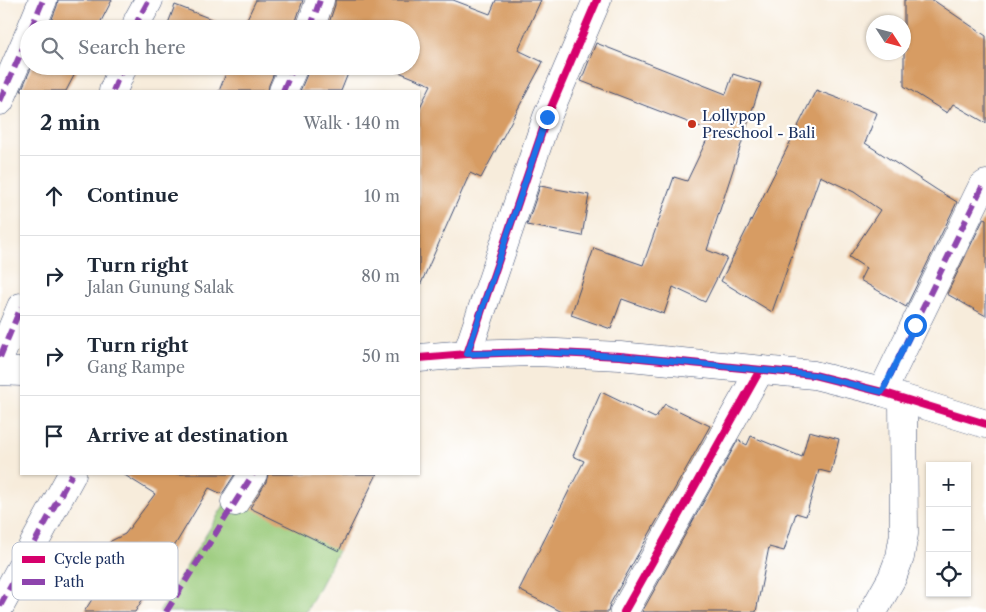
<!DOCTYPE html>
<html lang="en">
<head>
<meta charset="utf-8">
<style>
  :root { --surface:#fff; --page:#f6f6f7; --text:#1f2937; --muted:#747a83; --line:#e0e1e3 }
  body { margin:0; font-family:"Libre Caslon Text",serif; background:var(--page); color:var(--text) }
  .controls { position:absolute; right:15px; bottom:15px; display:grid; overflow:hidden; border-radius:0px; box-shadow:0 1px 4px #0004 }
  .controls button { width:45px; height:45px; display:grid; place-items:center; padding:0; border:0; border-bottom:1px solid var(--line); background:var(--surface); color:var(--text); font:25px sans-serif }
  .compass { position:absolute; left:866px; top:15px; width:45px; height:45px; border-radius:50%; background:var(--surface); box-shadow:0 1px 4px #0004; rotate:126deg }
  .stop { position:absolute; width:15px; height:15px; margin:-11px; border:4px solid #1a73e8; border-radius:50%; background:#fff }
  .stop.end { background:#1a73e8; border-color:#fff; box-shadow:0 1px 5px #0008 }
  .list { margin:0; padding:0; list-style:none }
  h2 { display:flex; justify-content:space-between; align-items:center; height:65px; margin:0; padding:0 20px; font-size:21px }
  h2 small { font-size:16px; font-weight:400; color:var(--muted) }
  .list li { display:grid; grid-template-columns:32px 1fr auto; gap:15px; align-items:center; box-sizing:border-box; height:80px; padding:0 20px; border-top:1px solid var(--line) }
  .list b { display:block; font-size:19px; white-space:nowrap }
  .list p { margin:0; font-size:16px; white-space:nowrap; color:var(--muted) }
  .list em { font-size:16px; font-style:normal; color:var(--muted) }
  .icon { flex:none; width:28px; height:28px; fill:none; stroke:currentColor; stroke-width:2; stroke-linecap:round; stroke-linejoin:round }
  .map { position:relative; flex:none; width:986px; height:612px; overflow:hidden }
  .search { position:absolute; background:var(--surface); box-shadow:0 1px 4px #0004; left:20px; top:20px; width:400px; height:55px; display:flex; align-items:center; gap:12px; box-sizing:border-box; padding:0 18px; border-radius:28px; color:var(--muted); font-size:19px }
  .panel { position:absolute; background:var(--surface); box-shadow:0 1px 4px #0004; left:20px; top:90px; width:400px; height:385px; border-radius:0px }
  .map>svg:first-child { display:block }
  .green { fill:#99ca79; stroke:#5a7c6c }
  .building { fill:#d79c64 }
  .lines { fill:none; stroke-linecap:round; stroke-linejoin:round }
  .minor-casing { stroke:#3c4b71; stroke-width:29 }
  .tertiary-casing { stroke:#3c4b71; stroke-width:29 }
  .minor { stroke:#fff; stroke-width:28 }
  .tertiary { stroke:#fff; stroke-width:28 }
  .quiet { stroke:#8e44ad; stroke-width:6; stroke-dasharray:12 6; stroke-linecap:butt }
  .cycleway-casing { stroke:#fff; stroke-width:11 }
  .cycleway { stroke:#d6006c; stroke-width:8 }
  .route { stroke:#1a73e8; stroke-width:6 }
  .poi-dot { fill:#c8321e; stroke:#fff; stroke-width:2 }
  .labels { text-anchor:middle; dominant-baseline:central; stroke-width:4.5; stroke-linejoin:round; paint-order:stroke }
  .poi-label { font-size:15px; fill:#1b2f5e; stroke:#fff; text-anchor:start }
  .key { fill:#fff; stroke:#bbc1cf; stroke-width:1 }
  .key-label { font-size:14px; fill:#1b2f5e }
</style>
</head>
<body>
<div class="map">
<svg width="986" height="612" viewBox="0 0 986 612">
  <rect width="100%" height="100%" fill="#fff"/>
  <filter id="ink" filterUnits="userSpaceOnUse"><feTurbulence type="fractalNoise" baseFrequency=".02" numOctaves="2"/><feDisplacementMap in="SourceGraphic" scale="10" xChannelSelector="R" yChannelSelector="G"/><feConvolveMatrix kernelMatrix="1 2 1 2 8 2 1 2 1" color-interpolation-filters="sRGB"/></filter>
  <filter id="wash" filterUnits="userSpaceOnUse"><feTurbulence type="fractalNoise" baseFrequency=".0096" numOctaves="4" result="noise"/><feDisplacementMap in="SourceGraphic" scale="20" xChannelSelector="R" yChannelSelector="G"/><feGaussianBlur stdDeviation="1.12" result="paint"/><feColorMatrix in="noise" values="0 0 0 0 0 0 0 0 0 0 0 0 0 0 0 0 0 1.4 0 .05"/><feComposite in="paint" operator="in"/></filter>
  <g filter="url(#wash)">
    <rect width="100%" height="100%" fill="#f7ecdb"/>
    <!-- green -->
    <path class="green" d="M 240,479 L 340,547 L 306,612 L 159,612 Z"/>
    <g id="blocks">
      <!-- building -->
      <path class="building" d="M 58,0 L 112,0 L 97,29 L 48,29 L 57,6 Z
        M 256,0 L 303,0 L 295,24 L 295,29 L 242,29 Z
        M 335,0 L 453,0 L 490,14 L 496,0 L 541,0 L 518,50 L 543,62 L 481,178 L 470,173 L 419,288 L 419,109 L 431,85 L 384,66 L 411,66 L 411,29 L 327,29 L 335,5 Z
        M 904,0 L 933,0 L 986,36 L 986,123 L 953,104 L 947,113 L 904,86 L 904,53 L 907,48 L 904,46 Z
        M 175,5 L 237,29 L 166,29 Z
        M 596,43 L 726,94 L 733,74 L 761,83 L 707,250 L 727,258 L 705,302 L 673,287 L 664,314 L 622,299 L 611,329 L 571,315 L 594,248 L 643,265 L 674,177 L 687,181 L 711,131 L 581,81 Z
        M 32,66 L 79,66 L 66,91 L 21,91 Z
        M 229,66 L 277,66 L 269,85 L 268,91 L 219,91 Z
        M 309,66 L 351,66 L 341,91 L 300,91 L 308,72 Z
        M 816,90 L 877,113 L 865,143 L 937,190 L 957,202 L 906,307 L 860,280 L 866,268 L 849,257 L 880,210 L 854,192 L 820,176 L 772,312 L 721,281 Z
        M 540,186 L 589,195 L 582,236 L 527,225 Z
        M 984,218 L 986,219 L 986,316 L 947,294 Z
        M 601,392 L 655,418 L 665,404 L 710,426 L 610,604 L 608,612 L 562,612 L 519,590 L 584,461 L 573,456 Z
        M 809,431 L 839,439 L 831,473 L 819,470 L 806,516 L 796,513 L 784,551 L 769,547 L 756,612 L 642,612 L 738,440 L 747,445 L 751,436 L 802,457 Z
        M 123,474 L 235,474 L 222,494 L 209,488 L 135,612 L 84,612 L 108,574 L 102,554 L 111,541 L 125,534 L 155,494 Z
        M 268,474 L 377,474 L 339,551 L 250,508 L 266,482 Z"/>
    </g>
  </g>
  <g filter="url(#ink)">
    <use href="#blocks" fill-opacity="0" stroke="#3c4b71" stroke-width="1"/>
    <g class="lines">
      <!-- minor casing -->
      <g class="minor-casing">
        <path id="minor" d="M 31,29 L 43,0
          M 135,29 L 138,20 L 149,0
          M 310,29 L 320,0
          M 113,91 L 123,66
          M 283,91 L 294,66
          M 0,101 L 29,34
          M 467,354 L 547,117 L 597,0
          M 0,357 L 21,307
          M 882,392 L 982,187 L 986,184
          M 235,502 L 253,474
          M 0,606 L 72,474
          M 624,612 L 760,370
          M 873,612 L 892,578 L 900,557 L 904,534 L 903,399"/>
      </g>
      <!-- tertiary casing -->
      <g class="tertiary-casing">
        <path id="tertiary" d="M 419,358 L 467,354 L 536,352 L 620,356 L 814,375 L 882,392 L 986,424
          M 0,371 L 21,372"/>
      </g>
      <!-- minor -->
      <use href="#minor" class="minor"/>
      <!-- tertiary -->
      <use href="#tertiary" class="tertiary"/>
      <!-- quiet -->
      <path class="quiet" d="M 31,29 L 43,0
        M 135,29 L 138,20 L 149,0
        M 310,29 L 320,0
        M 113,91 L 123,66
        M 283,91 L 294,66
        M 0,101 L 29,34
        M 0,357 L 21,307
        M 882,392 L 982,187 L 986,184
        M 0,606 L 72,474
        M 166,612 L 253,474"/>
      <!-- cycleway casing -->
      <g class="cycleway-casing">
        <path id="cycleway" d="M 467,354 L 547,117 L 597,0
          M 419,358 L 467,354 L 536,352 L 620,356 L 814,375 L 882,392 L 986,424
          M 624,612 L 760,370"/>
      </g>
      <!-- cycleway -->
      <use href="#cycleway" class="cycleway"/>
    </g>
  </g>
  <g class="lines" filter="url(#ink)">
    <!-- route -->
    <path class="route" d="M 547,117 L 467,354 L 536,352 L 620,356 L 814,375 L 882,392 L 915,325"/>
  </g>
  <!-- markers -->
  <circle class="poi-dot" cx="692" cy="124" r="5"/>
  <g class="labels">
    <!-- poi labels -->
    <g class="poi-label">
      <text x="702" y="115">Lollypop<tspan x="702" dy="17">Preschool - Bali</tspan></text>
    </g>
  </g>
  <!-- legend -->
  <rect x="12" y="542" width="166" height="58" rx="8" class="key"/>
  <rect x="22" y="556" width="23" height="7" fill="#d6006c"/>
  <rect x="22" y="579" width="23" height="6" fill="#8e44ad"/>
  <g class="key-label">
    <text x="54" y="564">Cycle path</text>
    <text x="54" y="587">Path</text>
  </g>
</svg>
<div class="controls">
<button>+</button>
<button>−</button>
<button><svg class="icon" aria-label="locate" viewBox="0 0 24 24"><circle cx="12" cy="12" r="6"/><path d="M12 2v4M12 18v4M2 12h4M18 12h4"/></svg></button>
</div>
<svg class="compass" viewBox="-18 -18 36 36"><path d="M0-13l5 13h-10z" fill="#e53935"/><path d="M0 13l5-13h-10z" fill="#747a83"/></svg>
<div class="stop" style="left:915px;top:325px"></div>
<div class="stop end" style="left:547px;top:117px"></div>
<div class="search"><svg class="icon" aria-label="search" viewBox="0 0 24 24"><circle cx="10" cy="10" r="6"/><path d="M15 15l6 6"/></svg>Search here</div>
<section class="panel">
<h2>2 min<small>Walk · 140 m</small></h2>
<ul class="list">
<li><svg class="icon" aria-label="ahead" viewBox="0 0 24 24"><path d="M12 20V5M6 11l6-6 6 6"/></svg><div><b>Continue</b></div><em>10 m</em></li>
<li><svg class="icon" aria-label="right" viewBox="0 0 24 24"><path d="M7 20v-9h11M14 6l5 5-5 5"/></svg><div><b>Turn right</b><p>Jalan Gunung Salak</p></div><em>80 m</em></li>
<li><svg class="icon" aria-label="right" viewBox="0 0 24 24"><path d="M7 20v-9h11M14 6l5 5-5 5"/></svg><div><b>Turn right</b><p>Gang Rampe</p></div><em>50 m</em></li>
<li><svg class="icon" aria-label="arrive" viewBox="0 0 24 24"><path d="M6 21V4h12l-3 4 3 4H6"/></svg><div><b>Arrive at destination</b></div></li>
</ul>
</section>
</div>
</body>
</html>
